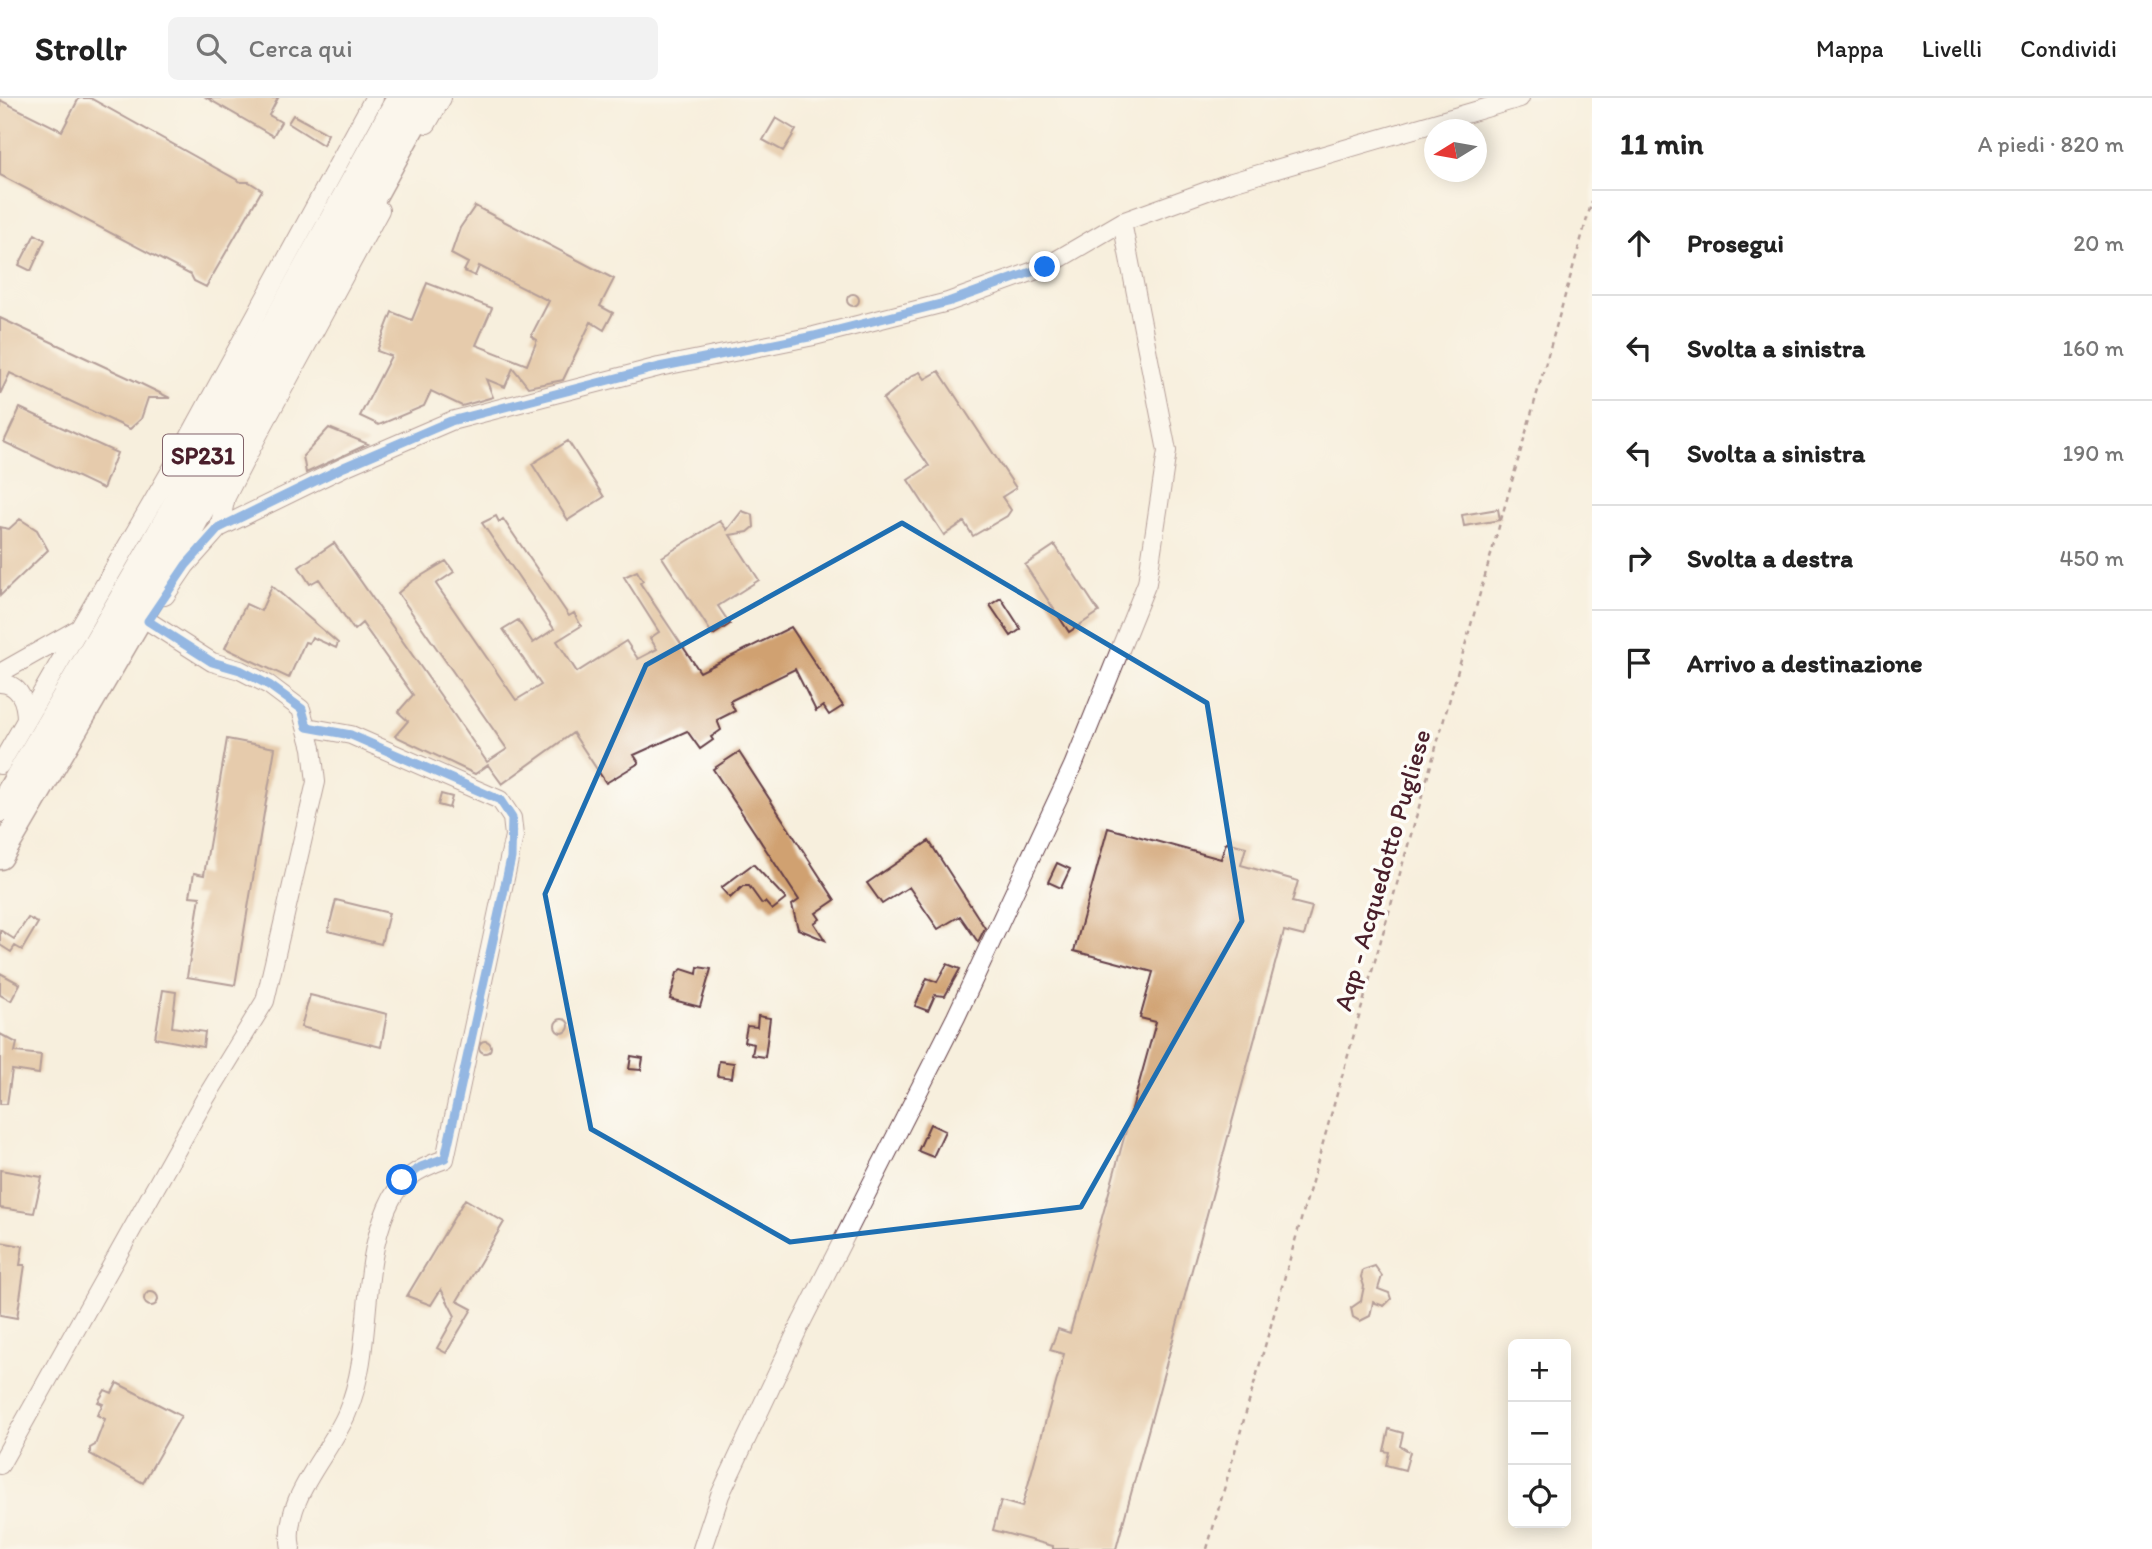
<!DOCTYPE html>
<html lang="it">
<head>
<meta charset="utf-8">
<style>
  :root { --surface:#fff; --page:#f2f2f2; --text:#222; --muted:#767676; --line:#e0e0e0 }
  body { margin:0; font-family:Itim,sans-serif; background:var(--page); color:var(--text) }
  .controls { position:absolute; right:21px; bottom:21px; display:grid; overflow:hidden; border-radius:10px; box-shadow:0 4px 18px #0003 }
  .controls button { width:63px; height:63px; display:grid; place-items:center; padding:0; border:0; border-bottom:2px solid var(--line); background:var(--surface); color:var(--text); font:35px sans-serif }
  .compass { position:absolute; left:1424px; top:21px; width:63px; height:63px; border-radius:50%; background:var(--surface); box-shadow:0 4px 18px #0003; rotate:259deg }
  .stop { position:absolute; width:21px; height:21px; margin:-16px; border:5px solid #1a73e8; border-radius:50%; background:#fff }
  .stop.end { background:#1a73e8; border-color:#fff; box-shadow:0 2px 7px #0008 }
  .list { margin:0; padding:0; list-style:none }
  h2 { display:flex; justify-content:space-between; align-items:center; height:91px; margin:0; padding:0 28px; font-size:30px }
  h2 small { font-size:23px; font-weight:400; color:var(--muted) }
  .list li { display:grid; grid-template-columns:46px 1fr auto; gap:21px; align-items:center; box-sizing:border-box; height:105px; padding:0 28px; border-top:2px solid var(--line) }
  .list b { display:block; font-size:26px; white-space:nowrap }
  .list em { font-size:23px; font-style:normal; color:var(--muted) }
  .icon { flex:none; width:38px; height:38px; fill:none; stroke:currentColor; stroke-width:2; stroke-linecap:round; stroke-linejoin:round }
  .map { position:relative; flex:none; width:1592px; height:1451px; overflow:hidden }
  header { display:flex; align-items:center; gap:42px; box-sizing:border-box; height:98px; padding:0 35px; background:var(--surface); border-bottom:2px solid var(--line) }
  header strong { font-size:33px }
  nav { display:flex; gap:38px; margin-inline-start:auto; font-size:24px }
  .search { width:490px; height:63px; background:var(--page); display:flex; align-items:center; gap:18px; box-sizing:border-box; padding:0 24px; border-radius:10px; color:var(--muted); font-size:26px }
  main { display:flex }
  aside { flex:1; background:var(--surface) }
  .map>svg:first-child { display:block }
  .building { fill:#d0a171 }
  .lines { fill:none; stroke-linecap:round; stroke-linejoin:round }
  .minor-casing { stroke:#643e46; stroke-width:20 }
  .highway-casing { stroke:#643e46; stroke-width:29 }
  .path { stroke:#643e46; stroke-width:2.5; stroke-dasharray:5 5; stroke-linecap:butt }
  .minor { stroke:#fff; stroke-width:18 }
  .highway { stroke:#fff; stroke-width:26 }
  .route { stroke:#1a73e8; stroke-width:9 }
  .marked { fill:none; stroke:#1f6fb2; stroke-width:5; stroke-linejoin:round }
  .labels { text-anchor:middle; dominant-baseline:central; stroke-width:7; stroke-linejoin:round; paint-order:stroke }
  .shield { fill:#fdfcf7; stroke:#806168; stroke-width:2 }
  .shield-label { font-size:24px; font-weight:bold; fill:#4a1f2b }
  .street-label { font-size:26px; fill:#4a1f2b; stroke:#fdfcf7 }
</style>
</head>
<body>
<header>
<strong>Strollr</strong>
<div class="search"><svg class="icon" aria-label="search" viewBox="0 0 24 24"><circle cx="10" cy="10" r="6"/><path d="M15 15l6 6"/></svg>Cerca qui</div>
<nav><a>Mappa</a><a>Livelli</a><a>Condividi</a></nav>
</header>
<main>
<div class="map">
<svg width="1592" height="1451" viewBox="0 0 1592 1451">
  <rect width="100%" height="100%" fill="#fdfcf7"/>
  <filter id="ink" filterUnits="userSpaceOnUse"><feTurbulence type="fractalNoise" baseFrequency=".0143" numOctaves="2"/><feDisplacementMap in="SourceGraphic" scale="14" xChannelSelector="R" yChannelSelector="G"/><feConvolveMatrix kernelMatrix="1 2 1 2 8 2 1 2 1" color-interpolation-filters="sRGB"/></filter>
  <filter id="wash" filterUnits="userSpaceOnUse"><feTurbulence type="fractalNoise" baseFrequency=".00686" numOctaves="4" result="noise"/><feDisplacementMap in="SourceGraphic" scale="28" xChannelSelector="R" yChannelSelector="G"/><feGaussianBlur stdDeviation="1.57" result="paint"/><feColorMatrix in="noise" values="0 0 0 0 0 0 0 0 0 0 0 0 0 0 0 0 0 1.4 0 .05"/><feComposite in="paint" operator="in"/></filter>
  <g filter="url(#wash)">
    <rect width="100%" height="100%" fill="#f7efdd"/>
    <g id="blocks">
      <!-- building -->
      <path class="building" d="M 79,0 L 90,0 L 241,84 L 249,84 L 262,92 L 206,189 L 194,183 L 191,177 L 0,77 L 0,2 L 62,33 Z
        M 207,0 L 278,0 L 269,17 L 281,24 L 273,38 Z
        M 293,17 L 328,36 L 323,47 L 288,25 Z
        M 776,20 L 796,32 L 783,53 L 763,42 Z
        M 475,108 L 614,181 L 600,208 L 613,215 L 604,232 L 591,224 L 563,282 L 528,289 L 513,270 L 505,289 L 486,281 L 493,299 L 462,308 L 431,293 L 424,308 L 379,327 L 360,318 L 391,258 L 377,253 L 392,214 L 412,222 L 427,185 L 492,210 L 476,247 L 527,267 L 537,242 L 531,238 L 549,203 L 479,168 L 475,178 L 464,173 L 468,165 L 451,156 L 460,130 Z
        M 35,136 L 45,142 L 31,173 L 19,167 Z
        M847 202a6 6 0 1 1 12 0a6 6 0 1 1-12 0Z
        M 0,220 L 129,280 L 170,300 L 148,300 L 141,321 L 130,331 L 10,275 L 0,296 Z
        M 939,273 L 1016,390 L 1002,399 L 1011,412 L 1007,418 L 973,438 L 964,424 L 944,437 L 908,382 L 929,368 L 883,301 L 913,277 L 920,274 L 925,281 Z
        M 20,310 L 117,355 L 103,391 L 4,344 Z
        M 329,330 L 368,346 L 306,375 L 303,358 Z
        M 568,343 L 604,399 L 568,422 L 532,366 Z
        M 1498,411 L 1500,422 L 1464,428 L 1462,417 Z
        M 742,413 L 753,417 L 754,429 L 748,434 L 730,437 L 759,482 L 718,508 L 730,526 L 713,537 L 662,459 L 720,423 L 727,432 Z
        M 496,418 L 499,424 L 503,421 L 569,518 L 574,515 L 581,528 L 557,543 L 577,574 L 626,543 L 638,561 L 657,551 L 650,540 L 659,534 L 624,479 L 637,473 L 643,483 L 640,485 L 700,574 L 791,529 L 843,608 L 829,617 L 823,608 L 816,613 L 795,571 L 730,603 L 735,613 L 717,622 L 721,632 L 711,639 L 713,642 L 700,651 L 687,633 L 634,657 L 639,665 L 606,685 L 573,635 L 502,686 L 488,667 L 475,676 L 395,638 L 408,623 L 398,614 L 413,597 L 362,525 L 354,532 L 319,481 L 310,486 L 299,469 L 334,445 L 487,664 L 507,651 L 398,495 L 411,484 L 446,463 L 454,474 L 436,486 L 516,602 L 541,587 L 503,531 L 518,522 L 533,545 L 554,531 L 482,425 Z
        M 20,421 L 37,432 L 48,452 L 0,498 L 0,429 L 9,431 Z
        M 1055,447 L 1099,514 L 1069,534 L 1025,467 Z
        M 272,488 L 338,545 L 336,550 L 312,539 L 309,545 L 305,544 L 289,580 L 225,550 L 246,506 L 261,513 Z
        M 1001,500 L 1021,531 L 1011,538 L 990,507 Z
        M 227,641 L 275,650 L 235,887 L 187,879 L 200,799 L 190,798 L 194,775 L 204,777 Z
        M 739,654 L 835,802 L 816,815 L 820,821 L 814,825 L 825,842 L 798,831 L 792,807 L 799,802 L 713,671 Z
        M 441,696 L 452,699 L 449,710 L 438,707 Z
        M 1108,730 L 1221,761 L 1226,744 L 1246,749 L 1241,767 L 1298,783 L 1292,804 L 1312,809 L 1304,838 L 1284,833 L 1116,1451 L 1053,1451 L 1053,1448 L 993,1432 L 1001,1403 L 1022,1409 L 1064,1256 L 1050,1252 L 1058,1231 L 1070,1235 L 1156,924 L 1140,920 L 1153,874 L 1074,853 Z
        M 929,743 L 985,830 L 978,844 L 960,818 L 938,831 L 909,789 L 882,806 L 867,785 Z
        M 1057,765 L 1070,771 L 1061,790 L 1048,784 Z
        M 753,766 L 786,801 L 772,812 L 765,804 L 762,806 L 749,788 L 743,788 L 730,800 L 721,790 Z
        M 336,802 L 389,815 L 381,846 L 328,833 Z
        M 28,820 L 38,825 L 22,852 L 15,848 L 11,854 L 0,847 L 0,832 L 14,841 Z
        M 947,866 L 960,871 L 945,898 L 935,897 L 928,913 L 915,908 L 927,880 L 937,884 Z
        M 698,869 L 711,871 L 700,909 L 670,901 L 677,875 L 682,871 L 697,876 Z
        M 0,875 L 20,886 L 11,903 L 0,897 Z
        M 163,892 L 176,894 L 172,929 L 205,934 L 203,949 L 155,940 Z
        M 310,897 L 387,916 L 381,949 L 301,929 Z
        M 758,918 L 770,920 L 765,959 L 752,957 L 754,946 L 744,944 L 747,928 L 757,929 Z
        M555 928a7 7 0 1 1 14 0a7 7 0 1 1-14 0Z
        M 0,936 L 17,945 L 15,954 L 41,957 L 39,976 L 12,972 L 7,1006 L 0,1006 Z
        M479 949a6 6 0 1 1 12 0a6 6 0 1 1-12 0Z
        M 631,958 L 643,960 L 641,972 L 629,971 Z
        M 719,963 L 734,965 L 732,980 L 717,978 Z
        M 930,1026 L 945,1033 L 933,1059 L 918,1053 Z
        M 0,1072 L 42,1079 L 34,1115 L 0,1110 Z
        M 465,1101 L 504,1124 L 457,1203 L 472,1211 L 446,1255 L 437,1250 L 455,1218 L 441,1191 L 431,1207 L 407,1198 Z
        M 0,1144 L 23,1148 L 20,1167 L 25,1167 L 17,1220 L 0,1217 Z
        M 1375,1168 L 1382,1178 L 1378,1191 L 1389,1195 L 1391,1201 L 1384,1208 L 1373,1204 L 1370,1218 L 1360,1223 L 1353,1219 L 1351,1210 L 1361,1203 L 1364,1188 L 1361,1179 L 1363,1172 Z
        M144 1201a7 7 0 1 1 14 0a7 7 0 1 1-14 0Z
        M 117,1285 L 181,1318 L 143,1385 L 90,1356 L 90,1350 L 95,1347 L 105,1321 L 97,1317 L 103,1306 L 98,1304 L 105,1292 L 112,1295 Z
        M 1389,1331 L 1403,1335 L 1400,1348 L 1410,1354 L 1405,1372 L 1386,1367 L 1389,1354 L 1384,1353 Z"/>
    </g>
  </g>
  <g filter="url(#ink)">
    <use href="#blocks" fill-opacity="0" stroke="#643e46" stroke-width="2"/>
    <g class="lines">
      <!-- minor casing -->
      <g class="minor-casing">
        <path id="minor" d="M 427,26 L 442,0
          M 219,430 L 226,399 L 257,339 L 380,112
          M 165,498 L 186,467 L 219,430 L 344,369 L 451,323 L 659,269 L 814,238 L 948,204 L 1045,169 L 1122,124 L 1232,84 L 1520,0
          M 0,575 L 76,532
          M 0,585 C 21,586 26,605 26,622
          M 0,667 L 174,367 L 374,0
          M 0,1367 L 205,1001 L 265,903 L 316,684 L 312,650 L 301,611 L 269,587 L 240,572 L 212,564 L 148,523
          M 291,1451 C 281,1401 329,1358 347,1315 C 374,1251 359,1175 387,1110 C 399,1081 417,1071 445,1061 L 514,738 L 512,720 L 500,702 L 351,637 L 307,629
          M 702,1451 L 720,1397 L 800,1227 L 956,919 L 1073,668 L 1147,485 L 1167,353 L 1122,124"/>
      </g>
      <!-- highway casing -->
      <g class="highway-casing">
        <path id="highway" d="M 0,711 L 152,450 L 400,0
          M 0,758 L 174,460 L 427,0"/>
      </g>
      <!-- path -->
      <path class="path" d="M 1207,1451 L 1592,103"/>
      <!-- minor -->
      <use href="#minor" class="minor"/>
      <!-- highway -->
      <use href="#highway" class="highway"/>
    </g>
  </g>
  <g class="lines" filter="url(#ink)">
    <!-- route -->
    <path class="route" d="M 402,1082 L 421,1069 L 445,1060 L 511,760 L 512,720 L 500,702 L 351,637 L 307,629 L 302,611 L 269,587 L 240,572 L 212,564 L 148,523 L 186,467 L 219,430 L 344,369 L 451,323 L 659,269 L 814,238 L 948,204 L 1045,169"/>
  </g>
  <!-- marked area -->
  <path d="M0 0H1592V1451H0ZM 902,425 L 1207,605 L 1242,823 L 1081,1109 L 790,1144 L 591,1031 L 545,796 L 646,567 Z" fill="#f7efdd" fill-opacity=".55" fill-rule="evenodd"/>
  <path class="marked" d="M 902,425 L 1207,605 L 1242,823 L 1081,1109 L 790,1144 L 591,1031 L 545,796 L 646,567 Z"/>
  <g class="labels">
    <!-- shield labels -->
    <rect class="shield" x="163" y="336.5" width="80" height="41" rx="5"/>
    <g class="shield-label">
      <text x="203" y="357">SP231</text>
    </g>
    <!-- street labels -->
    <g class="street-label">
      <text transform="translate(1382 772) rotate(-74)">Aqp - Acquedotto Pugliese</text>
    </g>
  </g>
</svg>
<div class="controls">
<button>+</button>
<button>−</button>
<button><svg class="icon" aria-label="locate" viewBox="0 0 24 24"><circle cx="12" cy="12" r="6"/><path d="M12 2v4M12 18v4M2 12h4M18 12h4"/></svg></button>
</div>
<svg class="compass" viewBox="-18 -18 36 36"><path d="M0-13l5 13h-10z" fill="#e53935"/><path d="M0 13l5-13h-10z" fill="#767676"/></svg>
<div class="stop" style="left:402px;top:1082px"></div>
<div class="stop end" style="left:1045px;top:169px"></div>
</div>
<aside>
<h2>11 min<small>A piedi · 820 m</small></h2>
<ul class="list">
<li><svg class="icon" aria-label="ahead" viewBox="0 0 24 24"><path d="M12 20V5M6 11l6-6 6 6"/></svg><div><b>Prosegui</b></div><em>20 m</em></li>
<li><svg class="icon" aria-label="left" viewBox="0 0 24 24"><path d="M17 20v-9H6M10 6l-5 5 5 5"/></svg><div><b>Svolta a sinistra</b></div><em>160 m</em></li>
<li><svg class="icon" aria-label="left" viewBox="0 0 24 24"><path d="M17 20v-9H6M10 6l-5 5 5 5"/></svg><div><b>Svolta a sinistra</b></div><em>190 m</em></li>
<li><svg class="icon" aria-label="right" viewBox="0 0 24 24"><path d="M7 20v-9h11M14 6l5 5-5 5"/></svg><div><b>Svolta a destra</b></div><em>450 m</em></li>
<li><svg class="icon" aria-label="arrive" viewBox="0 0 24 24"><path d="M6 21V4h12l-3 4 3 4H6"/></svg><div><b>Arrivo a destinazione</b></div></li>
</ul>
</aside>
</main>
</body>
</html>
